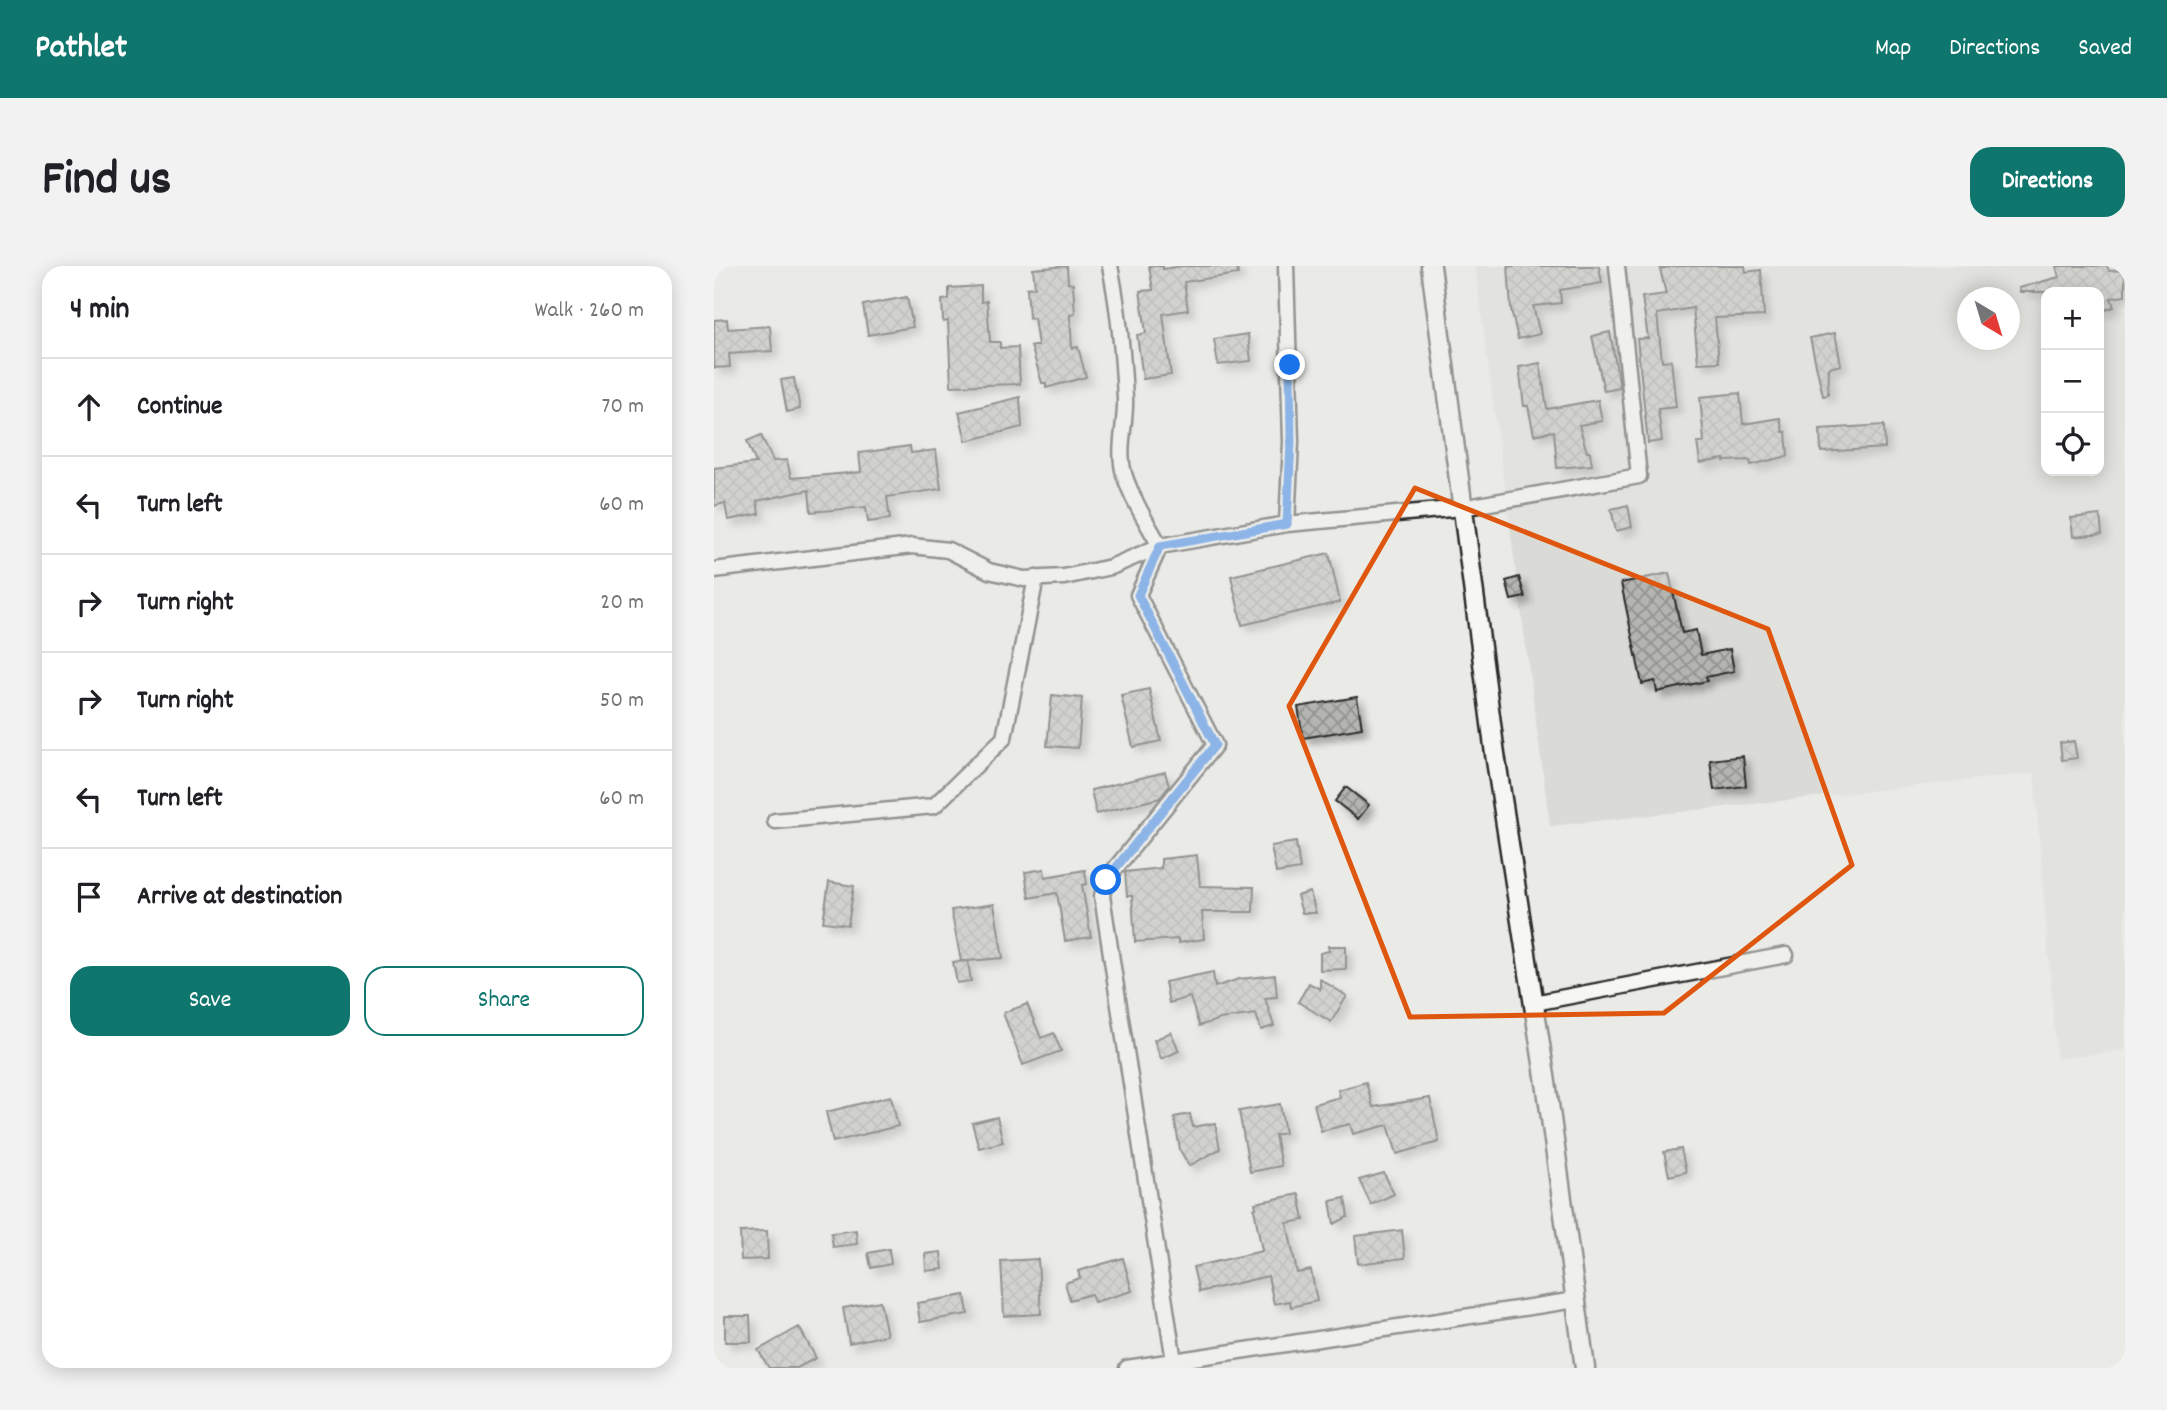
<!DOCTYPE html>
<html lang="en">
<head>
<meta charset="utf-8">
<style>
  :root { --surface:#fff; --page:#f2f2f2; --text:#202124; --muted:#757577; --line:#e0e0e0; --accent:#0f766e }
  body { margin:0; font-family:Dekko,sans-serif; background:var(--page); color:var(--text) }
  .controls { position:absolute; right:21px; top:21px; display:grid; overflow:hidden; border-radius:14px; box-shadow:0 4px 18px #0003 }
  .controls button { width:63px; height:63px; display:grid; place-items:center; padding:0; border:0; border-bottom:2px solid var(--line); background:var(--surface); color:var(--text); font:35px sans-serif }
  .compass { position:absolute; left:1243px; top:21px; width:63px; height:63px; border-radius:50%; background:var(--surface); box-shadow:0 4px 18px #0003; rotate:142deg }
  .stop { position:absolute; width:21px; height:21px; margin:-16px; border:5px solid #1a73e8; border-radius:50%; background:#fff }
  .stop.end { background:#1a73e8; border-color:#fff; box-shadow:0 2px 7px #0008 }
  .list { margin:0; padding:0; list-style:none }
  h2 { display:flex; justify-content:space-between; align-items:center; height:91px; margin:0; padding:0 28px; font-size:30px }
  h2 small { font-size:23px; font-weight:400; color:var(--muted) }
  .list li { display:grid; grid-template-columns:46px 1fr auto; gap:21px; align-items:center; box-sizing:border-box; height:98px; padding:0 28px; border-top:2px solid var(--line) }
  .list b { display:block; font-size:26px; white-space:nowrap }
  .list em { font-size:23px; font-style:normal; color:var(--muted) }
  .actions { display:flex; gap:14px; padding:21px 28px }
  .actions a { flex:1; padding:16px 0; border:2px solid var(--accent); border-radius:21px; text-align:center; font-size:24px; color:var(--accent) }
  .actions .main { background:var(--accent); color:#fff }
  .icon { flex:none; width:38px; height:38px; fill:none; stroke:currentColor; stroke-width:2; stroke-linecap:round; stroke-linejoin:round }
  .map { position:relative; flex:none; width:1411px; height:1102px; overflow:hidden; border-radius:21px }
  header { display:flex; align-items:center; gap:42px; box-sizing:border-box; height:98px; padding:0 35px; background:var(--accent); color:#fff }
  header strong { font-size:33px }
  nav { display:flex; gap:38px; margin-inline-start:auto; font-size:24px }
  .intro { display:flex; align-items:center; justify-content:space-between; box-sizing:border-box; height:168px; padding:0 42px }
  h1 { margin:0; font-size:49px }
  .button { padding:18px 32px; border-radius:21px; background:var(--accent); color:#fff; font-size:24px; font-weight:700 }
  main { display:flex; gap:42px; padding:0 42px }
  aside { flex:1; background:var(--surface); border-radius:21px; box-shadow:0 4px 18px #0003 }
  .map>svg:first-child { display:block }
  .built { fill:#dadad6; fill-rule:evenodd }
  .building { fill:url(#building-cross-hatch); stroke:#2b2b2b; stroke-width:2; filter:url(#shadow) }
  .lines { fill:none; stroke-linecap:round; stroke-linejoin:round }
  .minor-casing { stroke:#2b2b2b; stroke-width:19 }
  .tertiary-casing { stroke:#2b2b2b; stroke-width:23 }
  .minor { stroke:#f6f6f2; stroke-width:14 }
  .tertiary { stroke:#f6f6f2; stroke-width:18 }
  .route { stroke:#1a73e8; stroke-width:9 }
  .marked { fill:none; stroke:#df570e; stroke-width:5; stroke-linejoin:round }
</style>
</head>
<body>
<header>
<strong>Pathlet</strong>
<nav><a>Map</a><a>Directions</a><a>Saved</a></nav>
</header>
<div class="intro"><h1>Find us</h1><a class="button">Directions</a></div>
<main>
<aside>
<h2>4 min<small>Walk · 260 m</small></h2>
<ul class="list">
<li><svg class="icon" aria-label="ahead" viewBox="0 0 24 24"><path d="M12 20V5M6 11l6-6 6 6"/></svg><div><b>Continue</b></div><em>70 m</em></li>
<li><svg class="icon" aria-label="left" viewBox="0 0 24 24"><path d="M17 20v-9H6M10 6l-5 5 5 5"/></svg><div><b>Turn left</b></div><em>60 m</em></li>
<li><svg class="icon" aria-label="right" viewBox="0 0 24 24"><path d="M7 20v-9h11M14 6l5 5-5 5"/></svg><div><b>Turn right</b></div><em>20 m</em></li>
<li><svg class="icon" aria-label="right" viewBox="0 0 24 24"><path d="M7 20v-9h11M14 6l5 5-5 5"/></svg><div><b>Turn right</b></div><em>50 m</em></li>
<li><svg class="icon" aria-label="left" viewBox="0 0 24 24"><path d="M17 20v-9H6M10 6l-5 5 5 5"/></svg><div><b>Turn left</b></div><em>60 m</em></li>
<li><svg class="icon" aria-label="arrive" viewBox="0 0 24 24"><path d="M6 21V4h12l-3 4 3 4H6"/></svg><div><b>Arrive at destination</b></div></li>
</ul>
<div class="actions"><a class="main">Save</a><a>Share</a></div>
</aside>
<div class="map">
<svg width="1411" height="1102" viewBox="0 0 1411 1102">
  <defs>
    <pattern id="building-cross-hatch" width="8" height="8" patternUnits="userSpaceOnUse" patternTransform="scale(1.75)"><rect width="8" height="8" fill="#b4b4b1"/><path d="M0 0l8 8M0 8l8-8" fill="none" stroke="#939390"/></pattern>
    <filter id="shadow"><feDropShadow dx="6" dy="6" stdDeviation="3.5" flood-color="#0004"/></filter>
  </defs>
  <rect width="100%" height="100%" fill="#eaeae6"/>
  <filter id="ink" filterUnits="userSpaceOnUse"><feTurbulence type="fractalNoise" baseFrequency=".0143" numOctaves="2"/><feDisplacementMap in="SourceGraphic" scale="14" xChannelSelector="R" yChannelSelector="G"/><feConvolveMatrix kernelMatrix="1 2 1 2 8 2 1 2 1" color-interpolation-filters="sRGB"/></filter>
  <g filter="url(#ink)">
    <!-- built -->
    <path class="built" d="M 761,0 L 1411,0 L 1411,784 L 1343,793 L 1320,507 L 836,560 ZM 1332,26 L 1385,26 L 1385,205 L 1332,205 ZM 1254,32 L 1296,32 L 1296,74 L 1254,74 Z"/>
    <!-- building -->
    <path class="building" d="M 353,0 L 354,17 L 359,18 L 361,48 L 356,49 L 358,82 L 364,81 L 372,111 L 332,122 L 332,117 L 328,117 L 317,80 L 324,80 L 320,52 L 315,52 L 313,22 L 321,21 L 319,3 Z
      M 435,0 L 449,0 L 449,3 L 467,0 L 523,0 L 524,8 L 470,16 L 474,44 L 449,48 L 457,109 L 429,113 L 423,69 L 432,67 L 426,25 L 439,24 Z
      M 794,0 L 885,0 L 888,17 L 846,24 L 847,37 L 819,40 L 826,68 L 804,73 L 797,43 Z
      M 960,0 L 1031,0 L 1032,6 L 1047,4 L 1050,50 L 1001,52 L 1005,96 L 984,97 L 979,42 L 943,48 L 948,95 L 957,94 L 962,141 L 944,143 L 948,175 L 934,177 L 923,73 L 934,72 L 928,31 L 952,28 L 946,3 Z
      M 1342,0 L 1393,0 L 1395,5 L 1411,4 L 1411,30 L 1397,32 L 1400,41 L 1385,46 L 1385,26 L 1306,26 L 1305,22 L 1345,11 Z
      M 267,20 L 267,36 L 273,35 L 276,76 L 286,76 L 286,82 L 304,81 L 306,118 L 237,120 L 234,55 L 229,56 L 228,34 L 235,33 L 235,22 Z
      M 193,31 L 199,61 L 154,69 L 149,39 Z
      M 13,53 L 14,63 L 56,60 L 58,85 L 15,88 L 16,101 L 0,102 L 0,54 Z
      M 896,66 L 906,122 L 890,125 L 878,70 Z
      M 1121,67 L 1127,99 L 1115,102 L 1114,129 L 1109,130 L 1096,72 Z
      M 534,68 L 537,95 L 504,99 L 500,73 Z
      M 826,97 L 833,143 L 884,134 L 888,155 L 865,159 L 873,186 L 876,186 L 878,199 L 843,202 L 840,165 L 820,169 L 814,140 L 810,140 L 805,101 Z
      M 80,112 L 86,143 L 73,146 L 67,114 Z
      M 1026,127 L 1029,158 L 1066,152 L 1069,166 L 1072,166 L 1074,190 L 1037,199 L 1036,194 L 1010,195 L 1010,193 L 986,197 L 983,176 L 990,176 L 986,131 Z
      M 306,131 L 308,161 L 252,175 L 245,146 Z
      M 1170,159 L 1171,182 L 1107,186 L 1106,163 Z
      M 47,169 L 59,195 L 73,194 L 77,212 L 147,206 L 145,187 L 196,180 L 197,187 L 222,184 L 227,223 L 173,231 L 176,253 L 154,256 L 152,241 L 97,246 L 95,224 L 43,235 L 45,248 L 14,254 L 11,237 L 0,240 L 0,202 L 42,197 L 33,175 Z
      M 914,239 L 918,261 L 902,265 L 897,243 Z
      M 1386,249 L 1388,268 L 1359,271 L 1357,252 Z
      M 615,287 L 626,336 L 528,359 L 517,310 Z
      M 955,307 L 968,367 L 982,364 L 987,389 L 1016,383 L 1020,405 L 992,411 L 993,415 L 943,426 L 941,415 L 928,418 L 907,317 Z
      M 805,311 L 811,331 L 797,334 L 792,315 Z
      M 435,423 L 447,475 L 419,481 L 407,429 Z
      M 338,429 L 368,432 L 364,482 L 333,480 Z
      M 643,431 L 648,462 L 589,472 L 584,441 Z
      M 1360,475 L 1363,492 L 1348,494 L 1346,477 Z
      M 1029,490 L 1032,520 L 1000,524 L 996,494 Z
      M 451,506 L 455,520 L 446,532 L 382,548 L 377,524 Z
      M 632,521 L 655,539 L 644,553 L 621,535 Z
      M 582,576 L 586,603 L 562,607 L 557,580 Z
      M 483,589 L 486,620 L 540,621 L 539,646 L 488,646 L 490,673 L 464,677 L 464,673 L 421,676 L 418,630 L 413,630 L 411,606 L 447,602 L 447,593 Z
      M 330,603 L 331,611 L 371,604 L 373,618 L 368,619 L 377,671 L 351,675 L 343,627 L 315,632 L 311,606 Z
      M 115,616 L 140,620 L 134,659 L 109,656 Z
      M 596,626 L 602,647 L 588,647 L 583,630 Z
      M 280,638 L 289,692 L 254,695 L 257,715 L 243,717 L 239,696 L 254,695 L 247,695 L 237,644 Z
      M 614,680 L 632,680 L 632,703 L 606,704 L 606,687 L 615,685 Z
      M 499,706 L 501,721 L 525,713 L 561,709 L 563,731 L 551,732 L 560,760 L 547,764 L 542,748 L 506,753 L 485,760 L 476,731 L 455,737 L 451,716 Z
      M 606,713 L 633,730 L 617,756 L 584,736 L 595,717 L 606,723 Z
      M 313,738 L 327,772 L 340,767 L 347,785 L 309,799 L 289,747 Z
      M 457,766 L 465,785 L 447,793 L 440,774 Z
      M 652,816 L 659,841 L 716,832 L 725,876 L 683,888 L 674,859 L 639,868 L 636,858 L 607,865 L 600,838 L 626,831 L 624,824 Z
      M 177,830 L 184,860 L 119,876 L 112,846 Z
      M 566,838 L 571,867 L 561,869 L 567,900 L 536,906 L 525,845 Z
      M 476,848 L 479,861 L 501,857 L 506,883 L 475,900 L 466,884 L 460,851 Z
      M 283,851 L 289,876 L 265,882 L 258,857 Z
      M 967,883 L 972,906 L 955,910 L 950,886 Z
      M 670,907 L 680,928 L 657,939 L 645,914 Z
      M 585,928 L 590,954 L 573,957 L 583,1007 L 597,1004 L 603,1035 L 577,1041 L 576,1035 L 560,1038 L 554,1010 L 485,1026 L 479,1001 L 548,985 L 540,943 L 542,942 L 541,937 Z
      M 631,932 L 634,951 L 620,958 L 616,935 Z
      M 142,964 L 143,978 L 119,981 L 117,967 Z
      M 688,964 L 691,992 L 644,998 L 641,970 Z
      M 53,965 L 54,993 L 27,994 L 26,966 Z
      M 175,983 L 177,998 L 157,1002 L 154,987 Z
      M 227,986 L 229,1003 L 212,1005 L 211,988 Z
      M 409,992 L 418,1025 L 380,1036 L 377,1028 L 356,1034 L 351,1017 L 366,1012 L 364,1005 Z
      M 324,993 L 327,1048 L 290,1050 L 287,995 Z
      M 251,1029 L 254,1048 L 206,1056 L 203,1037 Z
      M 166,1035 L 173,1069 L 135,1077 L 129,1042 Z
      M 11,1050 L 36,1050 L 37,1076 L 11,1076 Z
      M 85,1061 L 102,1092 L 83,1102 L 55,1102 L 44,1084 Z"/>
    <g class="lines">
      <!-- minor casing -->
      <g class="minor-casing">
        <path id="minor" d="M 396,0 C 405,44 409,89 411,133 C 412,159 403,183 410,208 C 418,233 433,257 446,280
          M 572,0 L 577,176 L 573,258
          M 446,280 L 424,329 L 501,479 L 392,614 L 388,630 L 460,1095
          M 0,304 L 198,280 L 234,284 L 275,305 L 310,313 L 350,311 L 397,301 L 446,280 L 573,258 L 748,242 L 925,210 L 903,0
          M 61,555 L 220,540 L 290,472 L 322,312
          M 820,737 L 1072,689
          M 413,1102 L 862,1034"/>
      </g>
      <!-- tertiary casing -->
      <g class="tertiary-casing">
        <path id="tertiary" d="M 717,0 L 781,488 L 833,823 L 871,1102"/>
      </g>
      <!-- minor -->
      <use href="#minor" class="minor"/>
      <!-- tertiary -->
      <use href="#tertiary" class="tertiary"/>
    </g>
  </g>
  <g class="lines" filter="url(#ink)">
    <!-- route -->
    <path class="route" d="M 392,614 L 501,479 L 424,329 L 446,280 L 573,258 L 577,176 L 576,99"/>
  </g>
  <!-- marked area -->
  <path d="M0 0H1411V1102H0ZM 701,222 L 1054,363 L 1138,599 L 950,747 L 696,751 L 575,440 Z" fill="#eaeae6" fill-opacity=".55" fill-rule="evenodd"/>
  <path class="marked" d="M 701,222 L 1054,363 L 1138,599 L 950,747 L 696,751 L 575,440 Z"/>
</svg>
<div class="controls">
<button>+</button>
<button>−</button>
<button><svg class="icon" aria-label="locate" viewBox="0 0 24 24"><circle cx="12" cy="12" r="6"/><path d="M12 2v4M12 18v4M2 12h4M18 12h4"/></svg></button>
</div>
<svg class="compass" viewBox="-18 -18 36 36"><path d="M0-13l5 13h-10z" fill="#e53935"/><path d="M0 13l5-13h-10z" fill="#757577"/></svg>
<div class="stop" style="left:392px;top:614px"></div>
<div class="stop end" style="left:576px;top:99px"></div>
</div>
</main>
</body>
</html>
